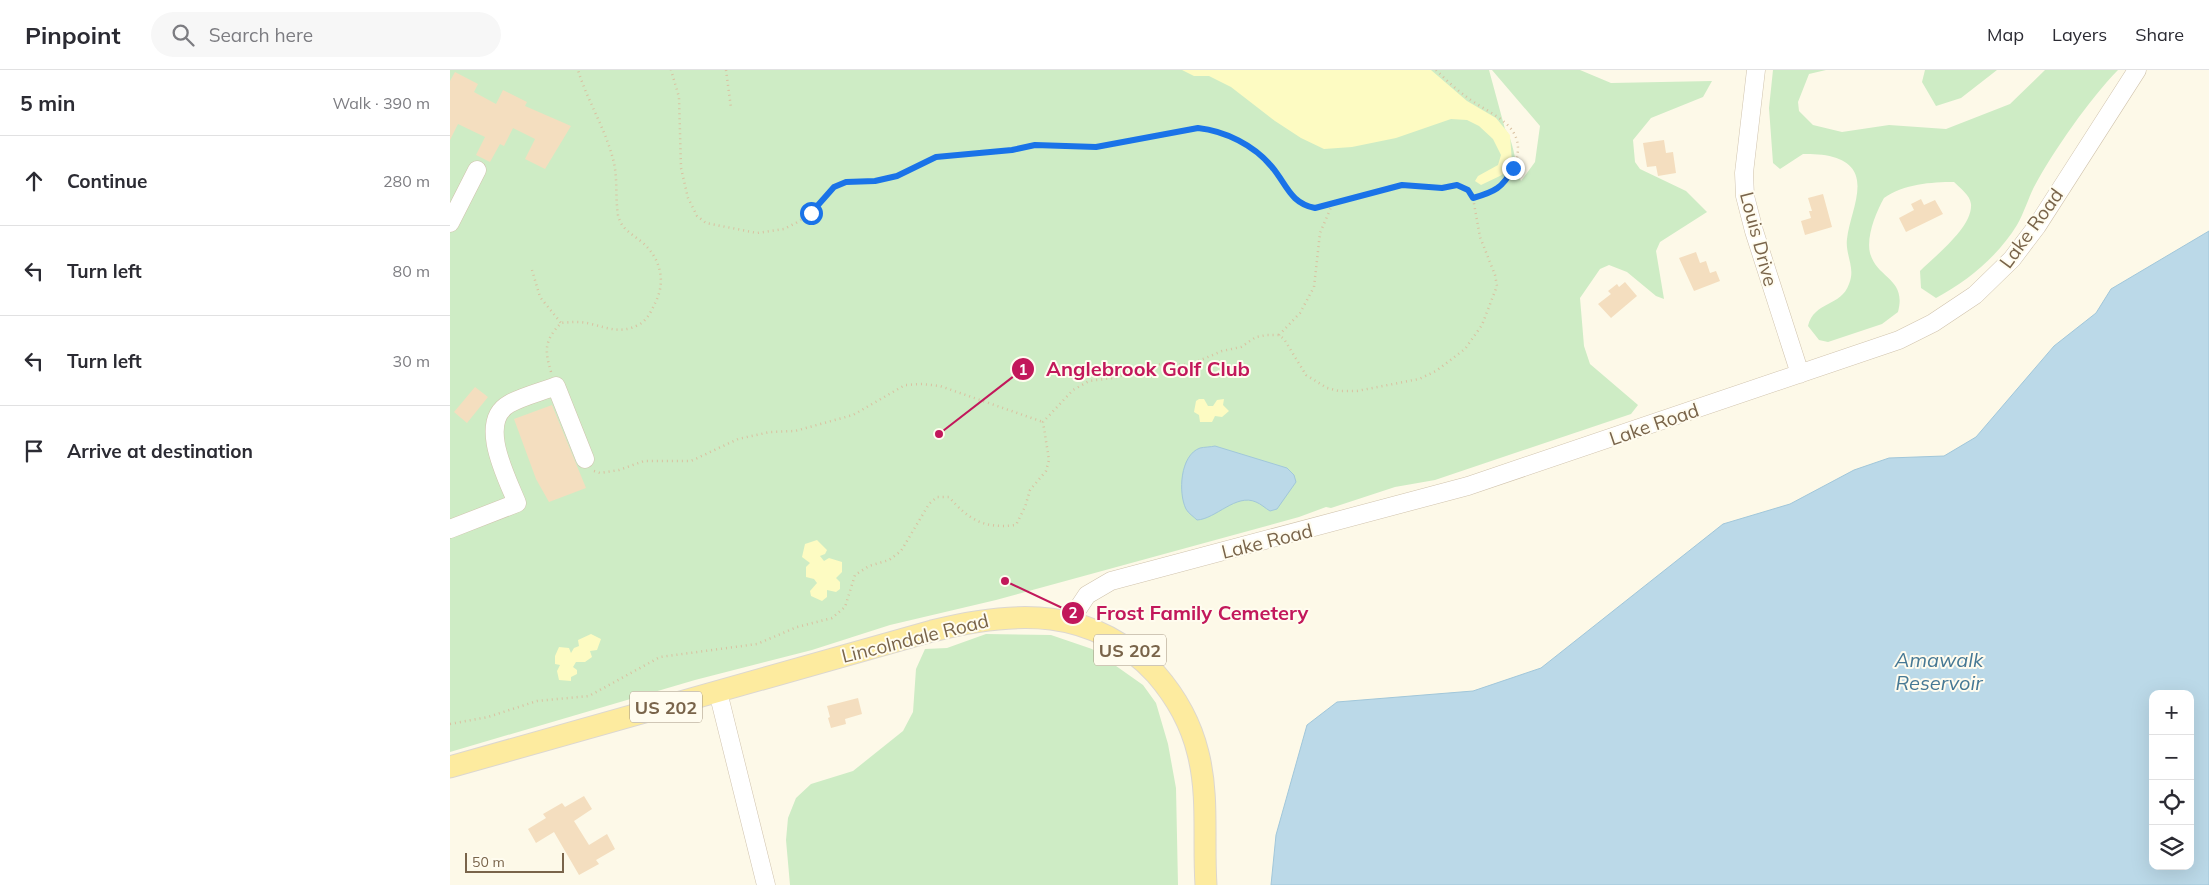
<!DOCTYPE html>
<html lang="en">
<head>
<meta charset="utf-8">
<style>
  :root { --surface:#fff; --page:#f7f7f7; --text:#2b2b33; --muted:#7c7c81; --line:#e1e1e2 }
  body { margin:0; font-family:Mulish,sans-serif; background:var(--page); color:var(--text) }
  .controls { position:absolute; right:15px; bottom:15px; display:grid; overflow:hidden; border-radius:10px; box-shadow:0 5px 20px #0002 }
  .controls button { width:45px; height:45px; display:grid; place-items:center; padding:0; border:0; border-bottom:1px solid var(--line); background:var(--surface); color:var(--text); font:25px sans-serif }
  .scale { position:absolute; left:15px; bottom:12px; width:99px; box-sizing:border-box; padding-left:5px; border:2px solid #79644a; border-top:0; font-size:14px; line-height:18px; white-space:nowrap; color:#79644a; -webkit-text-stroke:4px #fffcef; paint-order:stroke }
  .stop { position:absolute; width:15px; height:15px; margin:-11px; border:4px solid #1a73e8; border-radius:50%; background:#fff }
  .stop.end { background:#1a73e8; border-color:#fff; box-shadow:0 1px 5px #0008 }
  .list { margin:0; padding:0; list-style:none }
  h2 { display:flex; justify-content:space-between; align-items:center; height:65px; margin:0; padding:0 20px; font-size:21px }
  h2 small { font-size:16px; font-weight:400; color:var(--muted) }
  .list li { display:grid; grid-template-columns:32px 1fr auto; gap:15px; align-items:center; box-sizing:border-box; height:90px; padding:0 20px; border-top:1px solid var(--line) }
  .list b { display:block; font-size:19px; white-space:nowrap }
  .list em { font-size:16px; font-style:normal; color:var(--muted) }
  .icon { flex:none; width:28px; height:28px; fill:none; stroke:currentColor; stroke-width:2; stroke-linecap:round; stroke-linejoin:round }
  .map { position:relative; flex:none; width:1759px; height:815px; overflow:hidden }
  header { display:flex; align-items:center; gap:30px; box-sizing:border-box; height:70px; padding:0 25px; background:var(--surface); border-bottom:1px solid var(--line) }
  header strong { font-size:24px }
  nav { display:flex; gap:28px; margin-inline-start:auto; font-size:18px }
  .search { width:350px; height:45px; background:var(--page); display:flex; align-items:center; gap:12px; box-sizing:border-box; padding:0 18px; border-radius:28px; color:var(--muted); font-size:19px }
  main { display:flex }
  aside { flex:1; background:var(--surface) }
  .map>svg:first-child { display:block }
  .green { fill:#ceecc5 }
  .sand { fill:#fdfbc2 }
  .water { fill:#bbd9e8; stroke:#a1c7da; fill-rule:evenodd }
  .building { fill:#f4debf }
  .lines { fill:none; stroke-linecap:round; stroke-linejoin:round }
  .minor-casing { stroke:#d0c3ad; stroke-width:19 }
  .major-casing { stroke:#dcd7d0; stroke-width:23 }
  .path { stroke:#d9c1a1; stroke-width:2.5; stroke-dasharray:1 4; stroke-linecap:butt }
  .minor { stroke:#fff; stroke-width:18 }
  .major { stroke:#fdeb9f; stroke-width:21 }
  .route { stroke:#1a73e8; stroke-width:6 }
  .labels { text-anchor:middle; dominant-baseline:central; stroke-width:4; stroke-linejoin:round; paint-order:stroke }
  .shield { fill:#fffcef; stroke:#a1927c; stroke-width:1 }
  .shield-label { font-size:18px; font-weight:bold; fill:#79644a }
  .street-label { font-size:19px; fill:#79644a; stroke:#fffcef }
  .water-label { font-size:20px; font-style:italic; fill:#467894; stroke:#fffcef }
  .leader { fill:none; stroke:#c2185b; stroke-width:2 }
  .callout-dot { fill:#c2185b; stroke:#fffcef; stroke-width:2 }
  .mark-label { font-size:15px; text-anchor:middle; font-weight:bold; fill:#fff }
  .callout-label { font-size:20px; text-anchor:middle; font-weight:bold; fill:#c2185b; stroke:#fffcef; stroke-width:4; stroke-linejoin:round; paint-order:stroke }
</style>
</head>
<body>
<header>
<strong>Pinpoint</strong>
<div class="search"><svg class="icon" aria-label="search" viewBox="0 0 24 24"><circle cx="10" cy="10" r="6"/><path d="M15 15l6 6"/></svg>Search here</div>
<nav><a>Map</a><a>Layers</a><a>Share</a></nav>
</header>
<main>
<aside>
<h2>5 min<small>Walk · 390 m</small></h2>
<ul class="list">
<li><svg class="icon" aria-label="ahead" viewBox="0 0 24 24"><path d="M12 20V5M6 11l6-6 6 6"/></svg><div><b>Continue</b></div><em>280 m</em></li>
<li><svg class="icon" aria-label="left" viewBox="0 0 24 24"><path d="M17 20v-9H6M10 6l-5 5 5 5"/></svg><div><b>Turn left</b></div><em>80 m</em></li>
<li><svg class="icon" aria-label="left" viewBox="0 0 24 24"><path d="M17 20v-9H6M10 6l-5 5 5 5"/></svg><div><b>Turn left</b></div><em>30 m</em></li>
<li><svg class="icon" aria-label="arrive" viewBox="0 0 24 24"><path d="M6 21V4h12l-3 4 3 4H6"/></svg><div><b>Arrive at destination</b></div></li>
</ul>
</aside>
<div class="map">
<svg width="1759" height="815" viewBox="0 0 1759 815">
  <rect width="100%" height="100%" fill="#fdf9e8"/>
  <!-- green -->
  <path class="green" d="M 0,0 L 1039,0 L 1055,59 C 1063,68 1066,97 1071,111 L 1085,92 L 1090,56 L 1042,0 L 1130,0 L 1161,13 L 1262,11 L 1253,27 L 1201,48 L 1183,70 L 1185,92 L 1190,99 L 1236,121 L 1257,142 L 1210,172 L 1206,181 L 1214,229 L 1206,226 L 1177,202 L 1159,195 L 1150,199 L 1130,228 L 1134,276 L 1140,294 L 1188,335 L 1181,344 L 985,410 L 945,417 L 881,438 L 876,437 L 849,447 L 546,530 L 440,555 L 362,580 L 245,610 L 0,682 Z
    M 1323,0 L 1376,0 L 1359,4 L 1348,32 L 1349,41 L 1363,55 L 1392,62 L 1439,55 L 1496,59 L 1560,34 L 1595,0 L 1668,0 C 1639,30 1604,80 1584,117 C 1578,129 1574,143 1567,155 C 1548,186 1518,211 1486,228 L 1471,218 L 1470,201 C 1485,186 1523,157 1521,134 C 1520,125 1510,118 1504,112 C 1481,112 1454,114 1434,128 C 1426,142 1416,167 1420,183 C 1427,209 1457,208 1448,242 L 1432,254 L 1378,272 L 1369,270 L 1358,256 C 1364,231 1391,237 1399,214 C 1406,198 1395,185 1397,169 C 1400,140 1426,99 1383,87 C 1374,84 1362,84 1353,84 L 1330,99 L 1323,93 L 1319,38 Z
    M 1475,0 L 1547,0 L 1511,28 L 1486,36 L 1472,12 Z
    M 536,564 L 601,565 L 642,579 L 693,615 L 706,633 L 718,674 L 726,718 L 728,815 L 340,815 L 336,770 L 338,748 L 346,728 L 361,714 L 403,701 L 453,661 L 463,642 L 466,599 L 475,579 L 497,578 Z"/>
  <!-- sand -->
  <path class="sand" d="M 732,0 L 981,0 L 1017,31 L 1046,48 L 1060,65 L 1062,92 L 1052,105 L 1031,115 L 1025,111 L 1028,106 L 1048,95 L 1051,85 L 1043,69 L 1029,56 L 1017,50 L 1001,49 L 946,68 L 902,77 L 874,79 L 851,68 L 825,51 L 781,17 L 759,6 L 744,6 Z
    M 749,329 L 754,329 L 758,336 L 763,336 L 767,330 L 774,329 L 773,335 L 779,341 L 772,347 L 765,346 L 762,352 L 750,352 L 749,345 L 744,342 L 746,331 Z
    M 367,470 L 377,480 L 375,484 L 370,486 L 374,491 L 379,488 L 392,492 L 392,502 L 386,508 L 390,512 L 390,519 L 386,522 L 377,520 L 377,527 L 372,531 L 361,526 L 360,521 L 367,513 L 364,509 L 356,507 L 356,497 L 360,493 L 352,487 L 355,474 Z
    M 141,564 L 151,569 L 147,580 L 140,581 L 142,587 L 135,592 L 126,592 L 123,597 L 127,600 L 127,604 L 121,607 L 121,611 L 109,610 L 107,601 L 110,595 L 105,594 L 105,586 L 109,577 L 119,578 L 121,583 L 124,578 L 129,576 L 128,570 Z"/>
  <!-- water -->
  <path class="water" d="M 1759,161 L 1759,815 L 821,815 L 826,765 L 857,655 L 887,632 L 1023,621 L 1091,598 L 1273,454 L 1340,434 L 1404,400 L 1439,388 L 1494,386 L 1526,367 L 1604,276 L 1646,243 L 1661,219 ZM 1703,624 L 1740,624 L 1740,796 L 1703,796 Z
    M 765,376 L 837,398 L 844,405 L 846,412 L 827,439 L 820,441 C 815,438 811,434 806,432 C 786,423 766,449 747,450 C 744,447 738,443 736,439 C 728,423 730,385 750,378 C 754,377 761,377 765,376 Z"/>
  <!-- building -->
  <path class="building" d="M 5,2 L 28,14 L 24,22 L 46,34 L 53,20 L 77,32 L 75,36 L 121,56 L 95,99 L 75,89 L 85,69 L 63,58 L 54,76 L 50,74 L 40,92 L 26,85 L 35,67 L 8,54 L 0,70 L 0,11 Z
    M 1214,70 L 1216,83 L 1223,82 L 1226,103 L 1208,106 L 1206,96 L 1197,97 L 1193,73 Z
    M 1373,124 L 1382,157 L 1355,165 L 1351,151 L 1361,148 L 1359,141 L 1362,141 L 1358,128 Z
    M 1471,129 L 1474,135 L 1485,130 L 1493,144 L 1456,162 L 1449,148 L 1464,140 L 1461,134 Z
    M 1246,182 L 1250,193 L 1256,191 L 1260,203 L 1266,201 L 1270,211 L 1244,221 L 1229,188 Z
    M 1175,212 L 1187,226 L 1161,248 L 1148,234 L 1161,224 L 1158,221 L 1167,214 L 1169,217 Z
    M 25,317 L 38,327 L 17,353 L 4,342 Z
    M 102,335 L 136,418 L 99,432 L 86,409 L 64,349 Z
    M 408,628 L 412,644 L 395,649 L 396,654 L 381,658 L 378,648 L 380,647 L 377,636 Z
    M 134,726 L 142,739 L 124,751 L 139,775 L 157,764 L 165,779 L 146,790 L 149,794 L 129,805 L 104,762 L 86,773 L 78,759 L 96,748 L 93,744 L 112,733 L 115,737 Z"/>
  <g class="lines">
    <!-- minor casing -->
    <g class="minor-casing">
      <path id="minor" d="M 1306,0 L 1294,103 L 1295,126 L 1304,161 L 1350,304
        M 0,153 L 27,100
        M 0,459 L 67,433 C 57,408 27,352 59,334 C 73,326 91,322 106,316 L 135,389
        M 619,552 L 637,525 L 661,511 L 1018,416 L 1449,270 L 1483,253 L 1525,225 L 1562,189 L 1587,156 L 1687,0
        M 268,622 L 316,815"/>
    </g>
    <!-- major casing -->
    <g class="major-casing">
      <path id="major" d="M 0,697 L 482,561 C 565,540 643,536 706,604 C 726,627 741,654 748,683 C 759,726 753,771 756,815"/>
    </g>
    <!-- path -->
    <path class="path" d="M 276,0 L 281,38
      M 986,0 C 996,10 1007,20 1018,28 C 1044,47 1080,56 1064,97 C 1056,116 1042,122 1023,128
      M 82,200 L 90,227 L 111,253
      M 829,265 L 850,243 L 864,217 L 870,163 L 882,135
      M 101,302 C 94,279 95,270 111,253 C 121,252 130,251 141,254 C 158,258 171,264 188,255 C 197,251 202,240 206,231 C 216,211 210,188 193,173 C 183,164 171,160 168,145 C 165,126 168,107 163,89 C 155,58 137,30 128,0
      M 144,401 L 150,403 L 169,400 L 194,391 L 241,391 L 288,369 L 320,362 L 345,361 L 403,345 L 455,315 L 472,314 L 490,316 L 593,352
      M 0,654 L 38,647 L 87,631 L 139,626 L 210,587 L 307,574 L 347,557 L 382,548 L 395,537 L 405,505 L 419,496 L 439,490 L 451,481 L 479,434 L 487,427 L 499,427 C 519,450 534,459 566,455 L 575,437 L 580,420 L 596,401 L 599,390 L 593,352 L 623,320 L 639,311 L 663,308 L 711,294 L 739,295 L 772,281 L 791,277 L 806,267 L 817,265 L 829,265 L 834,269 L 856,305 L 877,318 L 889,321 L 907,321 L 969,309 L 986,301 L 1015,279 L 1032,255 L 1047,216 L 1045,205 L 1030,167 L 1023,128 L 1012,116 L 1007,115 L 992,118 L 953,115 L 865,139 C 840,133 837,115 822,97 C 804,75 775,61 748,58 L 646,77 L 585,75 L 562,80 L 486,87 L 447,106 L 425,111 L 396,112 L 384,117 L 361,143 L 346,153 L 334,159 L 307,163 L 256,153 L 247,146 L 238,128 L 231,98 L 229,27 L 221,0"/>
    <!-- minor -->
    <use href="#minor" class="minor"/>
    <!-- major -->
    <use href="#major" class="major"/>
  </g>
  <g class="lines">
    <!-- route -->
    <path class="route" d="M 361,143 L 384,117 L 396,112 L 425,111 L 447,106 L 486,87 L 562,80 L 585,75 L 646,77 L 748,58 C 775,61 804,75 822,97 C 837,115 840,133 865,138 L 952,115 L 992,118 L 1007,115 L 1018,120 L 1023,128 C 1044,122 1053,118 1063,98"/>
  </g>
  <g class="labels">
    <!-- shield labels -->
    <g class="shield">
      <rect x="644" y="564.5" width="72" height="31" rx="4"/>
      <rect x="180" y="621.5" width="72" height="31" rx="4"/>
    </g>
    <g class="shield-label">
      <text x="680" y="580">US 202</text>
      <text x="216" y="637">US 202</text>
    </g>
    <!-- street labels -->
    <g class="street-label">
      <text transform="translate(1581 158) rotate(-54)">Lake Road</text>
      <text transform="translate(1309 169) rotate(75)">Louis Drive</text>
      <text transform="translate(1204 354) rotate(-19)">Lake Road</text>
      <text transform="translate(817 471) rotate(-14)">Lake Road</text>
      <text transform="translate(465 568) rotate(-14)">Lincolndale Road</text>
    </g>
    <!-- water labels -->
    <g class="water-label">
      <text x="1489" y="589">Amawalk<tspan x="1489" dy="23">Reservoir</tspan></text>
    </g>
  </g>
  <!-- callouts -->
  <path class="leader" d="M489 364L573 299M555 511L623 543"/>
  <g class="callout-dot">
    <circle cx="489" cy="364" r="5"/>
    <circle cx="555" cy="511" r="5"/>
    <circle cx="573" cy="299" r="12"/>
    <circle cx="623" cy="543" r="12"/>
  </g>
  <g class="mark-label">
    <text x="573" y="305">1</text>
    <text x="623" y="548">2</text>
  </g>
  <g class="callout-label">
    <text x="698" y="306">Anglebrook Golf Club</text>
    <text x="752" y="550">Frost Family Cemetery</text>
  </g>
</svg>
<div class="controls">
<button>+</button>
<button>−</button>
<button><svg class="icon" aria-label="locate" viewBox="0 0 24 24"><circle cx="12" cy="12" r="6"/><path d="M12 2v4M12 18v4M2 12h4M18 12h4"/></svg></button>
<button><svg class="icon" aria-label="layers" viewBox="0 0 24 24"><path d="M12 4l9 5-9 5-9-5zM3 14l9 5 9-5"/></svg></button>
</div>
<div class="scale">50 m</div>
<div class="stop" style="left:361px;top:143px"></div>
<div class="stop end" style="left:1063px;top:98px"></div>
</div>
</main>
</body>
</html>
